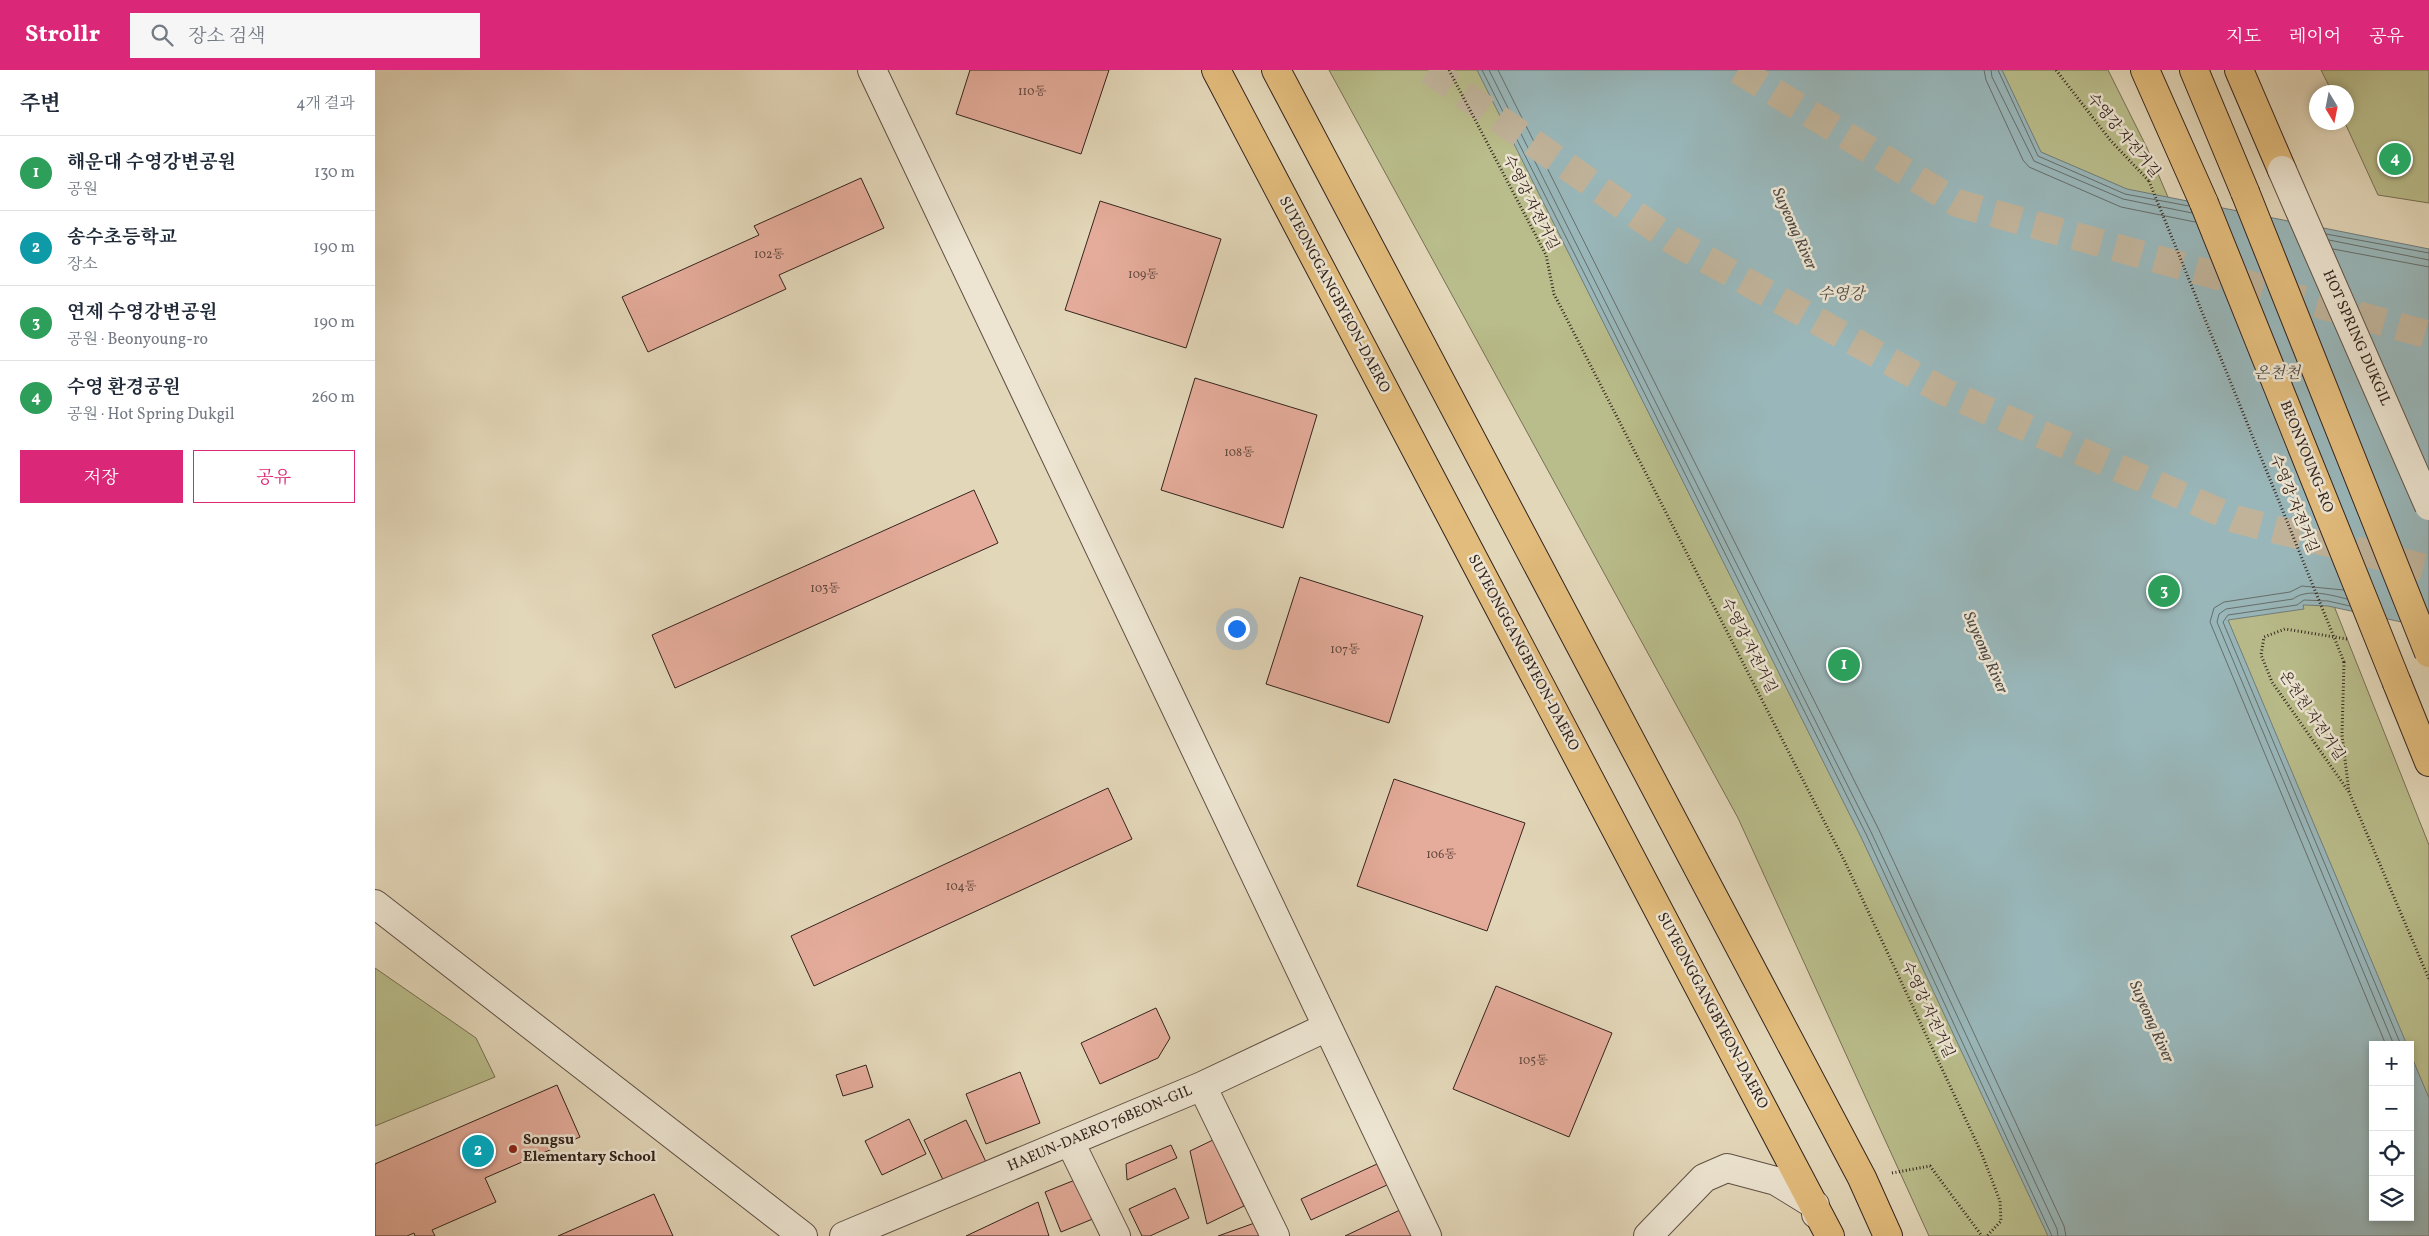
<!DOCTYPE html>
<html lang="ko">
<head>
<meta charset="utf-8">
<style>
  :root { --surface:#fff; --page:#f6f6f7; --text:#1f2937; --muted:#747a83; --line:#e0e1e3; --accent:#db2777 }
  body { margin:0; font-family:Vollkorn,"Noto Serif KR",serif; background:var(--page); color:var(--text) }
  .controls { position:absolute; right:15px; bottom:15px; display:grid; overflow:hidden; border-radius:0px; box-shadow:0 2px 8px #0003 }
  .controls button { width:45px; height:45px; display:grid; place-items:center; padding:0; border:0; border-bottom:1px solid var(--line); background:var(--surface); color:var(--text); font:25px sans-serif }
  .compass { position:absolute; left:1934px; top:15px; width:45px; height:45px; border-radius:50%; background:var(--surface); box-shadow:0 2px 8px #0003; rotate:170deg }
  .you { position:absolute; left:861px; top:558px; width:18px; height:18px; margin:-12px; border:4px solid #fff; border-radius:50%; background:#1a73e8; box-shadow:0 0 0 8px #1a73e833 }
  .badge { display:grid; place-items:center; width:32px; height:32px; border-radius:50%; background:var(--accent); color:#fff; font-size:16px; font-weight:700 }
  .pin { position:absolute; translate:-50% -50%; border:2px solid #fff; box-shadow:0 1px 5px #0006 }
  .list { margin:0; padding:0; list-style:none }
  h2 { display:flex; justify-content:space-between; align-items:center; height:65px; margin:0; padding:0 20px; font-size:21px }
  h2 small { font-size:16px; font-weight:400; color:var(--muted) }
  .list li { display:grid; grid-template-columns:32px 1fr auto; gap:15px; align-items:center; box-sizing:border-box; height:75px; padding:0 20px; border-top:1px solid var(--line) }
  .list b { display:block; font-size:19px; white-space:nowrap }
  .list p { margin:0; font-size:16px; white-space:nowrap; color:var(--muted) }
  .list em { font-size:16px; font-style:normal; color:var(--muted) }
  .actions { display:flex; gap:10px; padding:15px 20px }
  .actions a { flex:1; padding:11px 0; border:1px solid var(--accent); border-radius:0px; text-align:center; font-size:18px; color:var(--accent) }
  .actions .main { background:var(--accent); color:#fff }
  .icon { flex:none; width:28px; height:28px; fill:none; stroke:currentColor; stroke-width:2; stroke-linecap:round; stroke-linejoin:round }
  .map { position:relative; flex:none; width:2054px; height:1166px; overflow:hidden }
  header { display:flex; align-items:center; gap:30px; box-sizing:border-box; height:70px; padding:0 25px; background:var(--accent); color:#fff }
  header strong { font-size:24px }
  nav { display:flex; gap:28px; margin-inline-start:auto; font-size:18px }
  .search { width:350px; height:45px; background:var(--page); display:flex; align-items:center; gap:12px; box-sizing:border-box; padding:0 18px; border-radius:0px; color:var(--muted); font-size:19px }
  main { display:flex }
  aside { flex:1; background:var(--surface) }
  .map>svg:first-child { display:block }
  .green { fill:#b9bd8b; stroke:#767054; fill-rule:evenodd }
  .water { fill:#99b7ba; stroke:#717c7c }
  .lines { fill:none; stroke-linecap:round; stroke-linejoin:round }
  .shore { stroke:#666e6c; stroke-width:1 }
  .building { fill:#e5ac9b; stroke:#34241e }
  .highway-tunnel { stroke:#c0b39a; stroke-width:28; stroke-dasharray:28 14; stroke-linecap:butt }
  .minor-casing { stroke:#605145; stroke-width:30 }
  .major-casing { stroke:#34241e; stroke-width:30 }
  .highway-casing { stroke:#34241e; stroke-width:30 }
  .path { stroke:#34241e; stroke-width:3; stroke-dasharray:1 2.5; stroke-linecap:butt }
  .minor { stroke:#ede5d2; stroke-width:28 }
  .major { stroke:#e2bc7c; stroke-width:28 }
  .highway { stroke:#e2bc7c; stroke-width:28 }
  .minor-bridge-casing { stroke:#605145; stroke-width:30; stroke-linecap:butt }
  .highway-bridge-casing { stroke:#34241e; stroke-width:30; stroke-linecap:butt }
  .path-bridge { stroke:#34241e; stroke-width:3; stroke-dasharray:1 2.5; stroke-linecap:butt }
  .minor-bridge { stroke:#ede5d2; stroke-width:28 }
  .highway-bridge { stroke:#e2bc7c; stroke-width:28 }
  .poi-dot { fill:#8f2418; stroke:#ede5d2; stroke-width:2 }
  .labels { text-anchor:middle; dominant-baseline:central; stroke-width:5; stroke-linejoin:round; paint-order:stroke }
  .number-label { font-size:12px; fill:#60463d }
  .street-label { font-size:15px; fill:#34241e; stroke:#ede5d2 }
  .poi-label { font-size:15px; font-weight:bold; fill:#34241e; stroke:#ede5d2; text-anchor:start }
  .water-label { font-size:16px; font-style:italic; fill:#4d4945; stroke:#ede5d2 }
</style>
</head>
<body>
<header>
<strong>Strollr</strong>
<div class="search"><svg class="icon" aria-label="search" viewBox="0 0 24 24"><circle cx="10" cy="10" r="6"/><path d="M15 15l6 6"/></svg>장소 검색</div>
<nav><a>지도</a><a>레이어</a><a>공유</a></nav>
</header>
<main>
<aside>
<h2>주변<small>4개 결과</small></h2>
<ul class="list">
<li><span class="badge" style="background:#2e9e5b">1</span><div><b>해운대 수영강변공원</b><p>공원</p></div><em>130 m</em></li>
<li><span class="badge" style="background:#0f9aa8">2</span><div><b>송수초등학교</b><p>장소</p></div><em>190 m</em></li>
<li><span class="badge" style="background:#2e9e5b">3</span><div><b>연제 수영강변공원</b><p>공원 · Beonyoung-ro</p></div><em>190 m</em></li>
<li><span class="badge" style="background:#2e9e5b">4</span><div><b>수영 환경공원</b><p>공원 · Hot Spring Dukgil</p></div><em>260 m</em></li>
</ul>
<div class="actions"><a class="main">저장</a><a>공유</a></div>
</aside>
<div class="map">
<svg width="2054" height="1166" viewBox="0 0 2054 1166">
  <rect width="100%" height="100%" fill="#e3d7b9"/>
  <filter id="stains"><feTurbulence type="fractalNoise" baseFrequency=".004" numOctaves="4"/><feColorMatrix values="0 0 0 0 .2 0 0 0 0 .09 0 0 0 0 .02 0 0 0 .5 -.17"/></filter>
  <radialGradient id="worn" r=".72"><stop offset=".6" stop-color="#630" stop-opacity="0"/><stop offset="1" stop-color="#630" stop-opacity=".3"/></radialGradient>
  <!-- green -->
  <path class="green" d="M 954,0 L 1733,0 L 1772,78 L 1843,244 L 2054,775 L 2054,1166 L 1554,1166 L 1363,748 ZM 1998,975 L 2035,975 L 2035,1147 L 1998,1147 Z
    M 1946,0 L 2054,0 L 2054,133 L 2003,125 L 1970,53 L 1972,22 L 1957,22 Z
    M 0,898 L 101,968 L 120,1007 L 0,1056 Z"/>
  <!-- water -->
  <path class="water" d="M 1102,0 L 1627,0 L 1666,82 L 1752,119 L 2054,179 L 2054,558 L 1953,536 L 1930,535 L 1928,535 L 1929,539 L 1853,550 L 2032,975 L 1998,975 L 1998,1147 L 2035,1147 L 2035,983 L 2054,1028 L 2054,1166 L 1673,1166 L 1486,767 Z"/>
  <g class="lines">
    <!-- shore -->
    <path class="shore" d="M 1107,0 L 1491,764 L 1677,1166
      M 1114,0 L 1496,762 L 1682,1159 L 1683,1166
      M 1123,0 L 1503,758 L 1689,1156 L 1691,1166
      M 1609,0 L 1611,10 L 1648,90 L 1654,97 L 1746,137 L 1820,152
      M 1616,0 L 1617,7 L 1659,91 L 1748,129 L 1817,143
      M 1623,0 L 1663,86 L 1750,124 L 1814,136
      M 1951,164 L 2054,183
      M 1954,170 L 2054,190
      M 1958,179 L 2054,197
      M 1969,520 L 1927,516 L 1915,522 L 1849,532 L 1839,538 L 1835,552 L 2011,975
      M 1972,529 C 1956,525 1932,518 1918,529 L 1851,539 L 1844,544 L 1842,552 L 2019,975
      M 1975,536 L 1953,531 L 1929,530 L 1922,535 L 1853,545 L 1848,552 L 2026,975"/>
  </g>
  <!-- building -->
  <path class="building" d="M 595,0 L 734,0 L 706,84 L 581,44 Z
    M 486,108 L 509,158 L 404,205 L 411,219 L 273,282 L 247,227 L 384,165 L 379,156 Z
    M 725,131 L 846,169 L 811,278 L 690,240 Z
    M 820,308 L 942,345 L 908,458 L 786,420 Z
    M 599,420 L 623,473 L 300,618 L 277,565 Z
    M 925,507 L 1048,546 L 1014,653 L 891,614 Z
    M 1019,709 L 1150,753 L 1112,861 L 982,816 Z
    M 733,718 L 757,769 L 439,916 L 416,866 Z
    M 1121,916 L 1237,963 L 1194,1067 L 1078,1019 Z
    M 781,938 L 795,968 L 783,988 L 725,1014 L 706,973 Z
    M 491,995 L 498,1017 L 468,1026 L 461,1005 Z
    M 645,1002 L 665,1053 L 611,1074 L 591,1024 Z
    M 182,1015 L 205,1067 L 110,1108 L 121,1132 L 57,1160 L 60,1166 L 40,1166 L 39,1163 L 32,1166 L 0,1166 L 0,1094 Z
    M 534,1049 L 551,1084 L 507,1105 L 490,1071 Z
    M 591,1050 L 611,1092 L 569,1112 L 549,1070 Z
    M 838,1070 L 869,1136 L 832,1154 L 815,1081 Z
    M 796,1075 L 802,1088 L 752,1110 L 751,1094 Z
    M 1002,1094 L 1012,1115 L 936,1150 L 926,1129 Z
    M 710,1106 L 725,1146 L 686,1162 L 670,1122 Z
    M 800,1118 L 814,1148 L 775,1166 L 767,1166 L 754,1139 Z
    M 279,1124 L 298,1166 L 183,1166 Z
    M 663,1132 L 674,1166 L 591,1166 Z
    M 1027,1139 L 1040,1166 L 970,1166 Z
    M 888,1150 L 894,1166 L 843,1166 Z"/>
  <g class="lines">
    <!-- highway-tunnel -->
    <path class="highway-tunnel" d="M 1054,0 L 1300,172 L 1570,322 L 1860,449 L 2054,499
      M 1363,0 L 1582,133 L 2054,265"/>
    <!-- minor casing -->
    <g class="minor-casing">
      <path id="minor" d="M 497,0 L 1052,1166
        M 0,834 L 428,1166
        M 827,1016 L 900,1166
        M 695,1072 L 741,1166
        M 469,1166 L 827,1016 L 952,957
        M 1273,1166 L 1329,1108 L 1352,1098 L 1401,1111 L 1440,1135 L 1441,1144"/>
    </g>
    <!-- major casing -->
    <g class="major-casing">
      <path id="major" d="M 841,0 L 1455,1166
        M 901,0 L 1487,1108 L 1513,1166"/>
    </g>
    <!-- highway casing -->
    <g class="highway-casing">
      <path id="highway" d="M 1770,0 L 1829,133
        M 1819,0 L 1870,122
        M 1864,0 L 1907,100
        M 2022,613 L 2054,692"/>
    </g>
    <!-- path -->
    <path class="path" d="M 1074,0 L 1171,185 L 1179,224 L 1470,792 L 1606,1082 L 1625,1131 L 1626,1151 L 1612,1166
      M 1681,0 L 1736,71 L 1774,111
      M 1972,569 L 1910,559 L 1889,567 L 1886,585 L 1897,612 L 1974,722
      M 1969,592 L 1967,665 L 1974,722 L 2054,909
      M 1517,1103 L 1555,1096 L 1607,1166"/>
    <!-- minor -->
    <use href="#minor" class="minor"/>
    <!-- major -->
    <use href="#major" class="major"/>
    <!-- highway -->
    <use href="#highway" class="highway"/>
    <!-- minor-bridge casing -->
    <g class="minor-bridge-casing">
      <path id="minor-bridge" d="M 1907,100 L 2054,436"/>
    </g>
    <!-- highway-bridge casing -->
    <g class="highway-bridge-casing">
      <path id="highway-bridge" d="M 1870,122 L 2054,583
        M 1829,133 L 2022,613"/>
    </g>
    <!-- path-bridge -->
    <path class="path-bridge" d="M 1774,111 L 1969,592"/>
    <!-- minor-bridge -->
    <use href="#minor-bridge" class="minor-bridge"/>
    <!-- highway-bridge -->
    <use href="#highway-bridge" class="highway-bridge"/>
  </g>
  <!-- markers -->
  <circle class="poi-dot" cx="138" cy="1079" r="5"/>
  <g class="labels">
    <!-- number labels -->
    <g class="number-label">
      <text x="657" y="22">110동</text>
      <text x="394" y="185">102동</text>
      <text x="768" y="205">109동</text>
      <text x="864" y="383">108동</text>
      <text x="450" y="519">103동</text>
      <text x="970" y="580">107동</text>
      <text x="1066" y="785">106동</text>
      <text x="586" y="817">104동</text>
      <text x="1158" y="991">105동</text>
    </g>
    <!-- street labels -->
    <g class="street-label">
      <text transform="translate(1748 66) rotate(50)">수영강 자전거길</text>
      <text transform="translate(1155 133) rotate(63)">수영강 자전거길</text>
      <text transform="translate(959 225) rotate(62)">SUYEONGGANGBYEON-DAERO</text>
      <text transform="translate(1981 268) rotate(66)">HOT SPRING DUKGIL</text>
      <text transform="translate(1931 387) rotate(68)">BEONYOUNG-RO</text>
      <text transform="translate(1918 434) rotate(68)">수영강 자전거길</text>
      <text transform="translate(1373 576) rotate(63)">수영강 자전거길</text>
      <text transform="translate(1148 583) rotate(62)">SUYEONGGANGBYEON-DAERO</text>
      <text transform="translate(1936 646) rotate(56)">온천천 자전거길</text>
      <text transform="translate(1552 940) rotate(65)">수영강 자전거길</text>
      <text transform="translate(1337 941) rotate(62)">SUYEONGGANGBYEON-DAERO</text>
      <text transform="translate(725 1059) rotate(-23)">HAEUN-DAERO 76BEON-GIL</text>
    </g>
    <!-- poi labels -->
    <g class="poi-label">
      <text x="148" y="1070">Songsu<tspan x="148" dy="17">Elementary School</tspan></text>
    </g>
    <!-- water labels -->
    <g class="water-label">
      <text transform="translate(1419 159) rotate(66)">Suyeong River</text>
      <text x="1466" y="225">수영강</text>
      <text x="1902" y="304">온천천</text>
      <text transform="translate(1610 583) rotate(66)">Suyeong River</text>
      <text transform="translate(1776 952) rotate(66)">Suyeong River</text>
    </g>
  </g>
  <rect width="100%" height="100%" filter="url(#stains)"/>
  <rect width="100%" height="100%" fill="url(#worn)"/>
</svg>
<div class="controls">
<button>+</button>
<button>−</button>
<button><svg class="icon" aria-label="locate" viewBox="0 0 24 24"><circle cx="12" cy="12" r="6"/><path d="M12 2v4M12 18v4M2 12h4M18 12h4"/></svg></button>
<button><svg class="icon" aria-label="layers" viewBox="0 0 24 24"><path d="M12 4l9 5-9 5-9-5zM3 14l9 5 9-5"/></svg></button>
</div>
<svg class="compass" viewBox="-18 -18 36 36"><path d="M0-13l5 13h-10z" fill="#e53935"/><path d="M0 13l5-13h-10z" fill="#747a83"/></svg>
<div class="you"></div>
<div class="pin badge" style="left:1469px;top:595px;background:#2e9e5b">1</div>
<div class="pin badge" style="left:103px;top:1081px;background:#0f9aa8">2</div>
<div class="pin badge" style="left:1789px;top:521px;background:#2e9e5b">3</div>
<div class="pin badge" style="left:2020px;top:89px;background:#2e9e5b">4</div>
</div>
</main>
</body>
</html>
